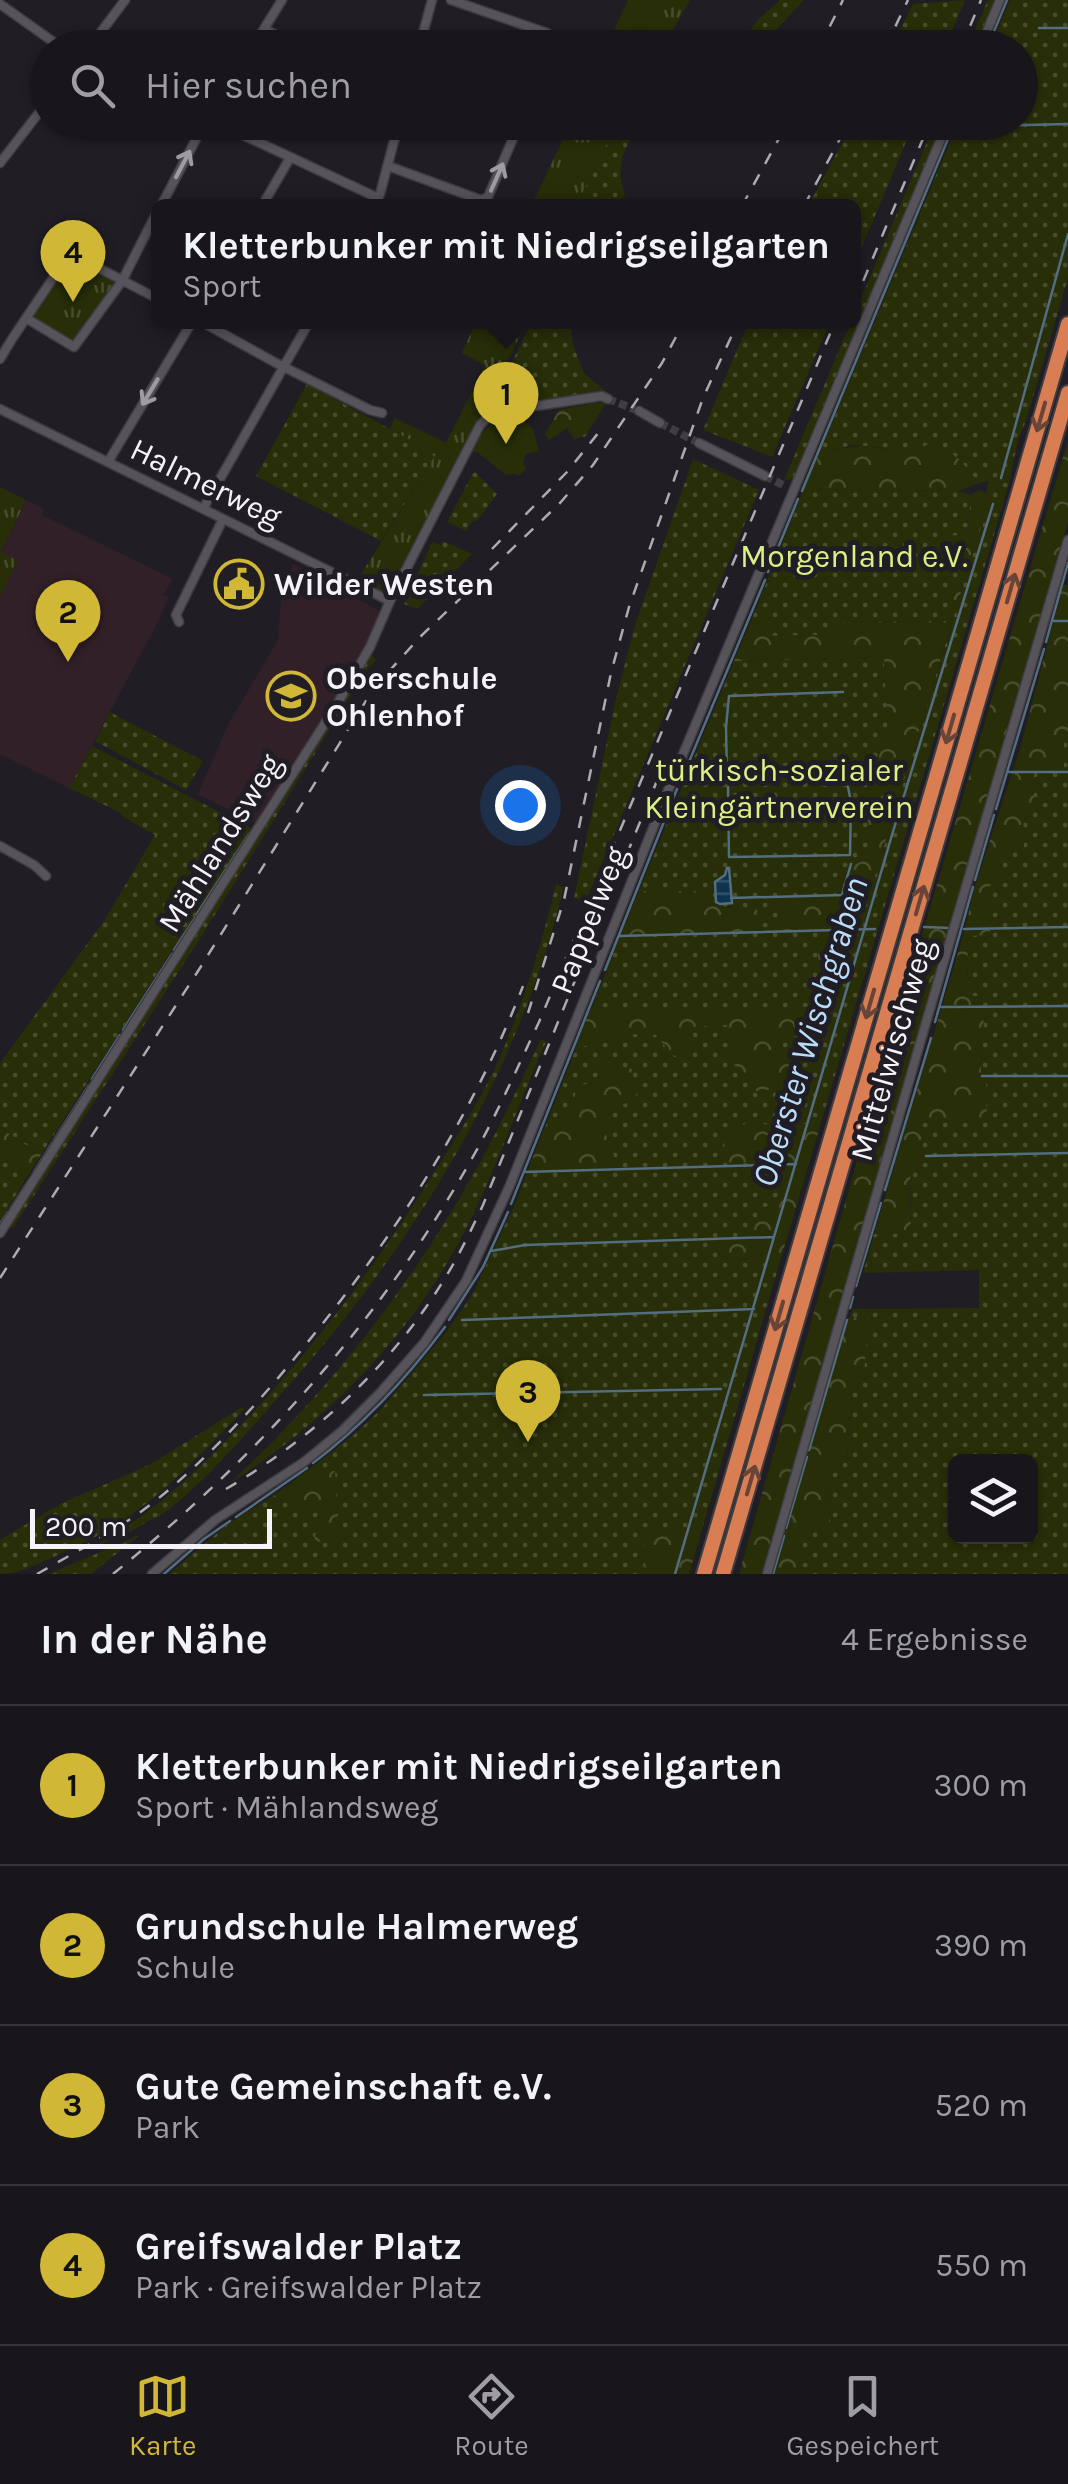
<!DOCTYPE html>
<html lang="de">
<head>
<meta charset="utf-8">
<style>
  :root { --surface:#18161b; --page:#252328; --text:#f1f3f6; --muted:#9f9fa3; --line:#36353a; --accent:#d1b736 }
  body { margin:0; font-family:Karla,sans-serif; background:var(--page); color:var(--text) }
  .controls { position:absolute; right:30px; bottom:30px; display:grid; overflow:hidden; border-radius:15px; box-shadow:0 2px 8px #0004 }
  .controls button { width:90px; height:90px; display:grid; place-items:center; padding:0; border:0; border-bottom:2px solid var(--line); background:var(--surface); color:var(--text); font:50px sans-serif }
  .scale { position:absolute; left:30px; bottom:25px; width:242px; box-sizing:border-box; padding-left:10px; border:5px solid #f5f3f7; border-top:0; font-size:28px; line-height:35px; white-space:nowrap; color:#f5f3f7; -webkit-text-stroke:8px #201e24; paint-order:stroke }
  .you { position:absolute; left:520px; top:805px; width:35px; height:35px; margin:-25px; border:8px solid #fff; border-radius:50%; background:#1a73e8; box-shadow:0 0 0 15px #1a73e833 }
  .badge { display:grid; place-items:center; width:65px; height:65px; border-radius:50%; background:var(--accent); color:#111; font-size:32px; font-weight:700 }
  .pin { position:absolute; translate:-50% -82px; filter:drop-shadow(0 2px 5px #0008) }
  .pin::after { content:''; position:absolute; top:52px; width:35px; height:30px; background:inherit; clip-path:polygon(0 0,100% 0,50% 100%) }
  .popup { position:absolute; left:151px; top:199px; width:710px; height:130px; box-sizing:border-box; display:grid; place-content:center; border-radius:15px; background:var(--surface); filter:drop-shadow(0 2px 8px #0005); font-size:32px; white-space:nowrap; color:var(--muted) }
  .popup b { font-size:38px; color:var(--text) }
  .popup::after { content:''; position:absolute; left:50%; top:100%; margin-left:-20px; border:20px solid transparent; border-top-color:var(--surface) }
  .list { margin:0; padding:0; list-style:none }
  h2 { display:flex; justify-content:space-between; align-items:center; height:130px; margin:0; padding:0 40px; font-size:42px }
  h2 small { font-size:32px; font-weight:400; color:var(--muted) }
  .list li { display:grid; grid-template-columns:65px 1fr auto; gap:30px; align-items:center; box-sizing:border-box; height:160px; padding:0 40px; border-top:2px solid var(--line) }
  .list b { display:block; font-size:38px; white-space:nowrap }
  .list p { margin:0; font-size:32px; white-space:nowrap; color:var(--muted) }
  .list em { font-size:32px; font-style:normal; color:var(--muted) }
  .icon { flex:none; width:55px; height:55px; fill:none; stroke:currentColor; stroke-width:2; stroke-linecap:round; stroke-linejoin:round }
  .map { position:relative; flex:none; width:1068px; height:1574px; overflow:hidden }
  .search { position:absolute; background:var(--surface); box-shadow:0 2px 8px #0004; left:30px; right:30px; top:30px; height:110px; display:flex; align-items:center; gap:25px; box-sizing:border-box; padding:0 35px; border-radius:55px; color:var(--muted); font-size:38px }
  .sheet { height:770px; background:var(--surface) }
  nav { display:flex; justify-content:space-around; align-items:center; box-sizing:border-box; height:140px; border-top:2px solid var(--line); background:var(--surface); font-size:28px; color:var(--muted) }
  nav a { display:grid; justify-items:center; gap:5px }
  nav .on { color:var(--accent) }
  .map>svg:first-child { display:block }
  .education { fill:#322028 }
  .grass { fill:url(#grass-dots); fill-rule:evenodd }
  .forest { fill:url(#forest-crowns) }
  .park { fill:url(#park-tufts) }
  .pitch { fill:#272e08 }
  .water { fill:url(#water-rules); stroke:#536d81; stroke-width:2.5 }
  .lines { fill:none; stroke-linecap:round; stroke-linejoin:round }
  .stream { stroke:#536d81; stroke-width:2.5 }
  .street-tunnel { stroke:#403e44; stroke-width:8; stroke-dasharray:8 4; stroke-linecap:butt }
  .street-casing { stroke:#3e3c40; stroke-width:11 }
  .highway-casing { stroke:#3e3c40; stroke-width:18 }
  .street { stroke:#56535b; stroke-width:8 }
  .highway { stroke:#d97d53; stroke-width:14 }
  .rail { stroke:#adabb0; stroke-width:2.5; stroke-dasharray:12 12; stroke-linecap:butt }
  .oneway { stroke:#9e9ba1 }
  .oneway2 { stroke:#6a4437 }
  .labels { text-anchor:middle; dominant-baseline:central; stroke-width:10; stroke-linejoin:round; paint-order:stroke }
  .street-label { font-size:32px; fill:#f5f3f7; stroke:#201e24 }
  .park-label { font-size:32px; fill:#daf084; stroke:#201e24 }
  .poi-label { font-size:32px; font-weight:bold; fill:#f5f3f7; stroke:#201e24; text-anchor:start }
  .water-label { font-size:35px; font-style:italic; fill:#b9dcf9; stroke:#201e24 }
</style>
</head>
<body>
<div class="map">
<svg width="1068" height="1574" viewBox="0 0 1068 1574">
  <defs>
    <pattern id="grass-dots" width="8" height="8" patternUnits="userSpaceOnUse" patternTransform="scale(2.5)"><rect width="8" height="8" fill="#272e08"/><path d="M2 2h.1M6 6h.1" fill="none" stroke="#474d2d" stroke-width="1.8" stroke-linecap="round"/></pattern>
    <pattern id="forest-crowns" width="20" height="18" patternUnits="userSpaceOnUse" patternTransform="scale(2.5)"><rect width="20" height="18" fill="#272e08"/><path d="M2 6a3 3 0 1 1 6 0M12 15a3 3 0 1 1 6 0" fill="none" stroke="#474d2d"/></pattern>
    <pattern id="park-tufts" width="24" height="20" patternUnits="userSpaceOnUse" patternTransform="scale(2.5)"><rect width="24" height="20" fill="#272e08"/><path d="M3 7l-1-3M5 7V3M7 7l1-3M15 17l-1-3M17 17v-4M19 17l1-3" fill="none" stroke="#474d2d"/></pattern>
    <pattern id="water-rules" width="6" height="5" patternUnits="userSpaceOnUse" patternTransform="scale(2.5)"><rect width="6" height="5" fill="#0d344e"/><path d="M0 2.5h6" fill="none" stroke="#315268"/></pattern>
  </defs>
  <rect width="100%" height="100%" fill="#201e24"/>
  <!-- education -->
  <path class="education" d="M 26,500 L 44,509 L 42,515 L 173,579 L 163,595 L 169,598 L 151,635 L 69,788 L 0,754 L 0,596 L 18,562 L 1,553 Z
    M 293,564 L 378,610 L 382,614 L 357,664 L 298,762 L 256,823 L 198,794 L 229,723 L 278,640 L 281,600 Z"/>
  <!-- grass -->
  <path class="grass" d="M 780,0 L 804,0 L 760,47 L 737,48 L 758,20 Z
    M 965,0 L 945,47 L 891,48 L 913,4 Z
    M 988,0 L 996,0 L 976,47 L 967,48 Z
    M 1010,0 L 1068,0 L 1068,278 L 1026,421 L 1018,440 L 1009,484 L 821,1123 L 813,1125 L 781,1187 L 775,1207 L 759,1208 L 753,1238 L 706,1240 L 724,1259 L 762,1260 L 771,1265 L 779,1265 L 701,1533 L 654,1533 L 654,1540 L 644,1540 L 645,1574 L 169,1574 L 228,1524 L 274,1495 L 281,1500 L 321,1512 L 339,1541 L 321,1473 L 306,1472 L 357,1432 L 383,1407 L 443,1336 L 472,1295 L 515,1204 L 620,936 L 761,932 L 733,906 L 719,907 L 702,902 L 696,891 L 639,891 L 734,661 L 884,657 L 888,733 L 879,745 L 879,776 L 868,777 L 868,859 L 850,866 L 841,895 L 780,897 L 818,932 L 847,968 L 964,583 L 948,584 L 949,621 L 845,622 L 835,633 L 821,635 L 770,636 L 770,621 L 751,621 L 804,489 L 958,491 L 971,495 L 968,535 L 946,536 L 946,572 L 989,501 L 986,493 L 989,481 L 979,483 L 958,458 L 906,456 L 878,447 L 852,445 L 819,454 L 958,123 L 1020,122 L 1020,48 L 990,47 Z
    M 617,123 L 639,123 C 626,149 613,164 625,194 L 618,206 L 576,206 Z
    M 853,123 L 914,123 L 854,266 L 854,206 L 808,206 Z
    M 935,123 L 944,123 L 797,473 L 793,479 L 784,480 L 851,322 L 854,322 L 854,315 Z
    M 532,322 L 570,322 L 573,345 L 584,373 L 604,390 L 505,408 L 498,404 L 495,396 Z
    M 749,322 L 830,322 L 772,457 L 703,430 Z
    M 307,384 L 436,454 L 381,541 L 256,476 Z
    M 693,459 L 759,490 L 586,901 L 574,898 L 615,703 L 634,628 Z
    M 474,471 L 497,494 L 479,519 L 472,522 L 466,531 L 447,522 Z
    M 443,541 L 472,554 L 417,609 L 404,604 L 432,542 L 441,545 Z
    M 370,653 L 376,660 L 367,670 L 201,937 L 13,1228 L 9,1225 L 281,802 Z
    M 110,712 L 203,761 L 186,790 L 95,741 Z
    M 1064,733 L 1068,733 L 1068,1574 L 799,1574 L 799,1529 L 830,1528 L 829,1459 L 847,1460 L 851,1383 L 862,1383 L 868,1318 L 850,1317 L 852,1309 L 979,1308 L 979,1270 L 863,1273 L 874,1234 L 911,1233 L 910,1158 L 921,1122 L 985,1073 L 981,1073 L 982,996 L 967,997 L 968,936 L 1002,848 L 1023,810 L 1034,809 L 1034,771 ZM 956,1462 L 1030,1462 L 1030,1536 L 956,1536 Z
    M 92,746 L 254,830 L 167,958 L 41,1155 L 0,1128 L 0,1063 L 104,921 L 155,835 L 123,817 L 121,813 L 69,788 Z
    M 556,884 L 564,887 C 515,1084 411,1249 277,1399 C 244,1436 204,1483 164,1513 C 159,1517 151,1519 145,1523 C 134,1531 115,1538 99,1545 L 99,1543 C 155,1513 200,1468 244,1422 C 315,1346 377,1264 432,1176 C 456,1138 482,1098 500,1057 C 524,1001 542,944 556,884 Z
    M 541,1039 L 546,1042 C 516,1109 493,1180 458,1244 C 404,1343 323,1424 229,1484 C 330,1391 418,1277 484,1155 C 504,1117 523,1078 541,1039 Z
    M 0,1155 L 30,1172 L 0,1221 Z
    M 242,1407 L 244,1410 C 203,1452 163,1496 113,1527 C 95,1538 76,1546 58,1555 C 39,1563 20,1574 0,1574 L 0,1540 L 60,1504 L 151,1464 Z
    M 140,1535 L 91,1574 L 49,1574 Z"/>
  <!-- forest -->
  <path class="forest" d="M 596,403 L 606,403 L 585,437 L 582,436 L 575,440 L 567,428 L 549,440 L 545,434 L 559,410 Z
    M 1068,440 L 1068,522 L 761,1574 L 739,1574 L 903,1000 Z
    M 932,442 L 958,458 L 979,483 L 958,491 L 804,489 L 819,454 C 859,443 867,443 906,456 Z
    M 979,490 L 986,493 L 989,501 L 967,572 L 946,573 L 945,536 L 968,535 L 971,495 Z
    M 964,582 L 847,968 L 818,968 L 818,932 L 781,932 L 780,896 L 840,895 L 850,866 L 868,859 L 868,776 L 879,776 L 879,745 L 888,733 L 884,657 L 734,661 L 751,621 L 770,621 L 770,636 L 821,635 L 835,633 L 845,622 L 948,621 L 948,583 Z
    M 1063,585 L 1068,585 L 1068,733 L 1064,734 L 1064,770 L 1034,771 L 1034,810 L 1023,810 L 1024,847 L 1003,848 L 1003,881 L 989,886 L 990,935 L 968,936 L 967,996 L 983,996 L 984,1039 L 981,1040 L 981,1072 L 986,1073 L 987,1122 L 921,1122 L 923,1158 L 910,1159 L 911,1233 L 874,1234 L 963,936 L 975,886 L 1020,749 Z
    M 639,891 L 697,891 L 702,902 L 719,907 L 755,908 L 761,914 L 761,932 L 620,936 Z
    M 834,1009 L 828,1030 L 806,1032 L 776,1044 L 779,1060 L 801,1064 L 789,1088 L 756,1091 L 731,1061 L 728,1025 L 692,1027 L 695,1046 L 682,1060 L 670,1053 L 656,1035 L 627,1034 L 575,1049 L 589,1012 Z
    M 601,1062 L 632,1069 L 637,1099 L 616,1107 L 605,1132 L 618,1167 L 528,1170 L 544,1128 L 571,1115 L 577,1085 L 603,1082 Z
    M 746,1123 L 777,1125 L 821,1123 L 779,1265 L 771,1265 L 762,1260 L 724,1259 L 705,1240 L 752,1238 L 759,1208 L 775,1207 L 781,1188 L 764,1188 L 769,1162 L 728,1163 L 723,1139 Z
    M 0,1128 L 41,1155 L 30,1172 L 0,1155 Z
    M 850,1317 L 869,1318 L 863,1383 L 851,1384 L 847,1460 L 829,1460 L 830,1529 L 799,1529 L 799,1574 L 769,1574 L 845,1319 Z
    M 335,1471 L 339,1541 L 314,1542 L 320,1512 L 281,1500 L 274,1495 L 306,1472 Z
    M 653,1533 L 701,1533 L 689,1574 L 645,1574 L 643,1540 L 653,1540 Z"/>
  <!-- park -->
  <path class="park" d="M 628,0 L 690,0 L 663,47 L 606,48 Z
    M 571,123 L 617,123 L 576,206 L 531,206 Z
    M 72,260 L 110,278 L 114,284 L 112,291 L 73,343 L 33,317 Z
    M 476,322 L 527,322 L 462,452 L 387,595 L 357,581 L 436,454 L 390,429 L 395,418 L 446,443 L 485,365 L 462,353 Z
    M 0,487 L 26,500 L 1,552 L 18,561 L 0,596 Z"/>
  <!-- pitch -->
  <path class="pitch" d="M 638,26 L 659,35 L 653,47 L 632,47 Z
    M 516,413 L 533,429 L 539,451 L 526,454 L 523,461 L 526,469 L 519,476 L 516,474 L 506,475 L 477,452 L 471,452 C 482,430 492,419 516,413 Z"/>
  <!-- water -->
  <path class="water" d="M 727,868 L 729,868 L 732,903 L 720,904 L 716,902 L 715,882 L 725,875 Z"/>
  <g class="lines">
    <!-- stream -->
    <path class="stream" d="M 1039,28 L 1068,28
      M 987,48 L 1007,0
      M 956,124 L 984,126 L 1068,124
      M 1001,478 L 1068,234
      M 802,491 L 955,122
      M 768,572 L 798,499
      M 1054,621 L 1068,621
      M 1046,642 L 1068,563
      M 1009,772 L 1068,772
      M 780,775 L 727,777 L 726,727 L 729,696 L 843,692
      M 793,775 L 845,775
      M 269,781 L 272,773
      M 681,781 L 765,580
      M 728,787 L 729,857 L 850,855 L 851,802 L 848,787
      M 996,809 L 1044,649
      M 257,822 L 265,811
      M 975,880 L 994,815
      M 731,898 L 842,895 L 851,864
      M 197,914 L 249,834
      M 924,927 L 950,928
      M 964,929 L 1068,927
      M 619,936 L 875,929
      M 174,950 L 195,918
      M 605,970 L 677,789
      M 941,1007 L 1068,1006
      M 935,1022 L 973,887
      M 123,1030 L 172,954
      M 982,1076 L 1068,1076
      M 92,1079 L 120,1035
      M 54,1140 L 89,1085
      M 926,1156 L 1068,1153
      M 34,1172 L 52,1143
      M 524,1172 L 796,1164
      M 885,1190 L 931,1038
      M 511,1204 L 600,981
      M 11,1208 L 29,1180
      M 0,1224 L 8,1212
      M 491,1251 L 525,1245 L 774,1237
      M 856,1286 L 881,1203
      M 850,1308 L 853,1297
      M 449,1320 L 483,1267 L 508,1212
      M 462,1320 L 754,1309
      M 424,1395 L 721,1389
      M 809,1450 L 847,1320
      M 313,1463 C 365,1424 406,1379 445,1327
      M 236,1517 L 307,1468
      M 786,1528 L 807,1457
      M 164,1574 L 204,1539 L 230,1521
      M 675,1574 L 892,835 L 993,504
      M 773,1574 L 784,1536"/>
    <!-- street-tunnel -->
    <path class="street-tunnel" d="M 608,399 L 639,411
      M 660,423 L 699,443
      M 765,476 L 783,485"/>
    <!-- street casing -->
    <g class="street-casing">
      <path id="street" d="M 451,0 L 547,33 L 550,37 L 548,48
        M 0,4 L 62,48
        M 264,29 L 302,48
        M 89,48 L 125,0
        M 252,48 L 282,0
        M 419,48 L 432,0
        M 980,48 L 1000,0
        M 215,122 L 378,198
        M 0,163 L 48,101
        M 388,166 L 481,200 L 488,197 L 520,122
        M 161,206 L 205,122
        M 262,206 L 290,158
        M 374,206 L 380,194 L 399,122
        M 26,318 L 74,347 L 122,281 L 158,210
        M 202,322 L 276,363 L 370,410 L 382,413
        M 0,359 L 12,339 L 70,253 L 158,299
        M 0,409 L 390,601
        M 639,411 L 660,423
        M 699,443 L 765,476
        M 108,462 L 192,322
        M 203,509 L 309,322
        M 179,622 L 176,615 L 223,519
        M 0,846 L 34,865 L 46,876
        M 0,1233 L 336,706 L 370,647 L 390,601 L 480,425 L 490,415 L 503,411 L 602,396 L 608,399
        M 152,1574 L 215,1520 L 304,1462 L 342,1431 L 381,1392 L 424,1343 L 466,1281 L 510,1185 L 671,783 L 948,122
        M 767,1574 L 925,1026 L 1068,540"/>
    </g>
    <!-- highway casing -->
    <g class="highway-casing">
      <path id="highway" d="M 704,1574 L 1068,324
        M 723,1574 L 1068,393"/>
    </g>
    <!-- street -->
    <use href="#street" class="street"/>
    <!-- highway -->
    <use href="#highway" class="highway"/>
    <!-- rail -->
    <path class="rail" d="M 819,48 L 843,0
      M 885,48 L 908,0
      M 961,48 L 981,0
      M 742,206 L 788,122
      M 804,206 L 849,122
      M 854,303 L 930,122
      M 492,549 L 567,472 L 603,427
      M 528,1013 L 564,900 L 611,673 L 629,607 L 703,398 L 738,322
      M 0,1278 L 200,968 L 374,688 L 420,637 L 560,503 L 593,465 L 662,363 L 684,322
      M 226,1489 C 320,1434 401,1357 455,1261 C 465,1243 474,1224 483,1205 L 663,766
      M 37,1574 C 77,1551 118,1530 154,1502 C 211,1456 261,1400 307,1343 C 395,1235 473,1116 523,986
      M 113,1574 C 260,1455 383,1318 475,1153 C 499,1110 518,1066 539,1022 L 835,322"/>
  </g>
  <!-- one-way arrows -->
  <defs><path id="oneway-shaft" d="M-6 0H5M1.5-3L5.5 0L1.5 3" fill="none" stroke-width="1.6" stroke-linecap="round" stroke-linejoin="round" transform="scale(2.5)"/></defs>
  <g class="oneway">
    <use href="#oneway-shaft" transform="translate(183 164) rotate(-62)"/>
    <use href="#oneway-shaft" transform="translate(497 177) rotate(-66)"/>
    <use href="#oneway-shaft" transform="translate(150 392) rotate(121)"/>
  </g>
  <g class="oneway2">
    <use href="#oneway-shaft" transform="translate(1041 417) rotate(106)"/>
    <use href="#oneway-shaft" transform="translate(1011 588) rotate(-74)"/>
    <use href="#oneway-shaft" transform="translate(950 729) rotate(106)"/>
    <use href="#oneway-shaft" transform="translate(920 900) rotate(-74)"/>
    <use href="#oneway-shaft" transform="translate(870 1004) rotate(106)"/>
    <use href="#oneway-shaft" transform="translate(779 1316) rotate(106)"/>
    <use href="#oneway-shaft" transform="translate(751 1480) rotate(-74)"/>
  </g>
  <!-- icons -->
  <defs>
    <g id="civic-ring" transform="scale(2.5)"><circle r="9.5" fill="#201e24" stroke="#d1b736" stroke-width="1.5"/><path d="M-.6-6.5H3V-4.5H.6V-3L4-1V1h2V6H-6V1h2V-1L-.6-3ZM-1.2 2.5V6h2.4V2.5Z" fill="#d1b736"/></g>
    <g id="school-ring" transform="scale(2.5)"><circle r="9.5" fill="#201e24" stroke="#d1b736" stroke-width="1.5"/><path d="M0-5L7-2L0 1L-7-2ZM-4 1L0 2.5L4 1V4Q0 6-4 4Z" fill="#d1b736"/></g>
  </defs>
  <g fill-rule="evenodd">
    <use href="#civic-ring" x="239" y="584"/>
    <use href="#school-ring" x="291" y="696"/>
  </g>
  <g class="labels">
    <!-- street labels -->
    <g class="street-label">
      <text transform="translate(206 483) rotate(26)">Halmerweg</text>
      <text transform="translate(220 843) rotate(-58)">Mählandsweg</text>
      <text transform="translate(589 920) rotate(-68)">Pappelweg</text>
      <text transform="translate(892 1050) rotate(-74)">Mittelwischweg</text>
    </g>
    <!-- park labels -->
    <g class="park-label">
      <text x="854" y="556">Morgenland e.V.</text>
      <text x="779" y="770">türkisch-sozialer<tspan x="779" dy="37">Kleingärtnerverein</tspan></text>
    </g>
    <!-- poi labels -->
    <g class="poi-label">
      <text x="274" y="584">Wilder Westen</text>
      <text x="326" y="678">Oberschule<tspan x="326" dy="37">Ohlenhof</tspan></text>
    </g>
    <!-- water labels -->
    <g class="water-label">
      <text transform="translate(810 1032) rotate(-73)">Oberster Wischgraben</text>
    </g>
  </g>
</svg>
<div class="controls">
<button><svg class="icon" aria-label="layers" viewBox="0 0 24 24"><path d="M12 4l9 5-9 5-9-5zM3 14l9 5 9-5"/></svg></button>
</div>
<div class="scale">200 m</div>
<div class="you"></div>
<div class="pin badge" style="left:506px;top:444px">1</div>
<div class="popup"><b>Kletterbunker mit Niedrigseilgarten</b>Sport</div>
<div class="pin badge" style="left:68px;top:662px">2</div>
<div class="pin badge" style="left:528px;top:1442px">3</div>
<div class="pin badge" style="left:73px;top:302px">4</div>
<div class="search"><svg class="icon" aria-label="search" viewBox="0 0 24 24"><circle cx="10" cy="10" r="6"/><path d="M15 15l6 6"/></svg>Hier suchen</div>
</div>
<section class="sheet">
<h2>In der Nähe<small>4 Ergebnisse</small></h2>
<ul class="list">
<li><span class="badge">1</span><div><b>Kletterbunker mit Niedrigseilgarten</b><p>Sport · Mählandsweg</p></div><em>300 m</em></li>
<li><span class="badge">2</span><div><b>Grundschule Halmerweg</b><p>Schule</p></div><em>390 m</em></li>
<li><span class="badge">3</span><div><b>Gute Gemeinschaft e.V.</b><p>Park</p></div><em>520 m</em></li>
<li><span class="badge">4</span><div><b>Greifswalder Platz</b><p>Park · Greifswalder Platz</p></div><em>550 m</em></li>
</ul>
</section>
<nav>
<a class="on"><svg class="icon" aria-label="map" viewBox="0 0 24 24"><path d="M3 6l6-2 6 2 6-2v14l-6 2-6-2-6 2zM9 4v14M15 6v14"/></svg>Karte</a>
<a><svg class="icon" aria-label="directions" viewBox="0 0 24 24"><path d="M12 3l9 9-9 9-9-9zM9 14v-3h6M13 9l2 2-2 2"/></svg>Route</a>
<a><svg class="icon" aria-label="saved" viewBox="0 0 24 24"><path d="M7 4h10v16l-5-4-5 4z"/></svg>Gespeichert</a>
</nav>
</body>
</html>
